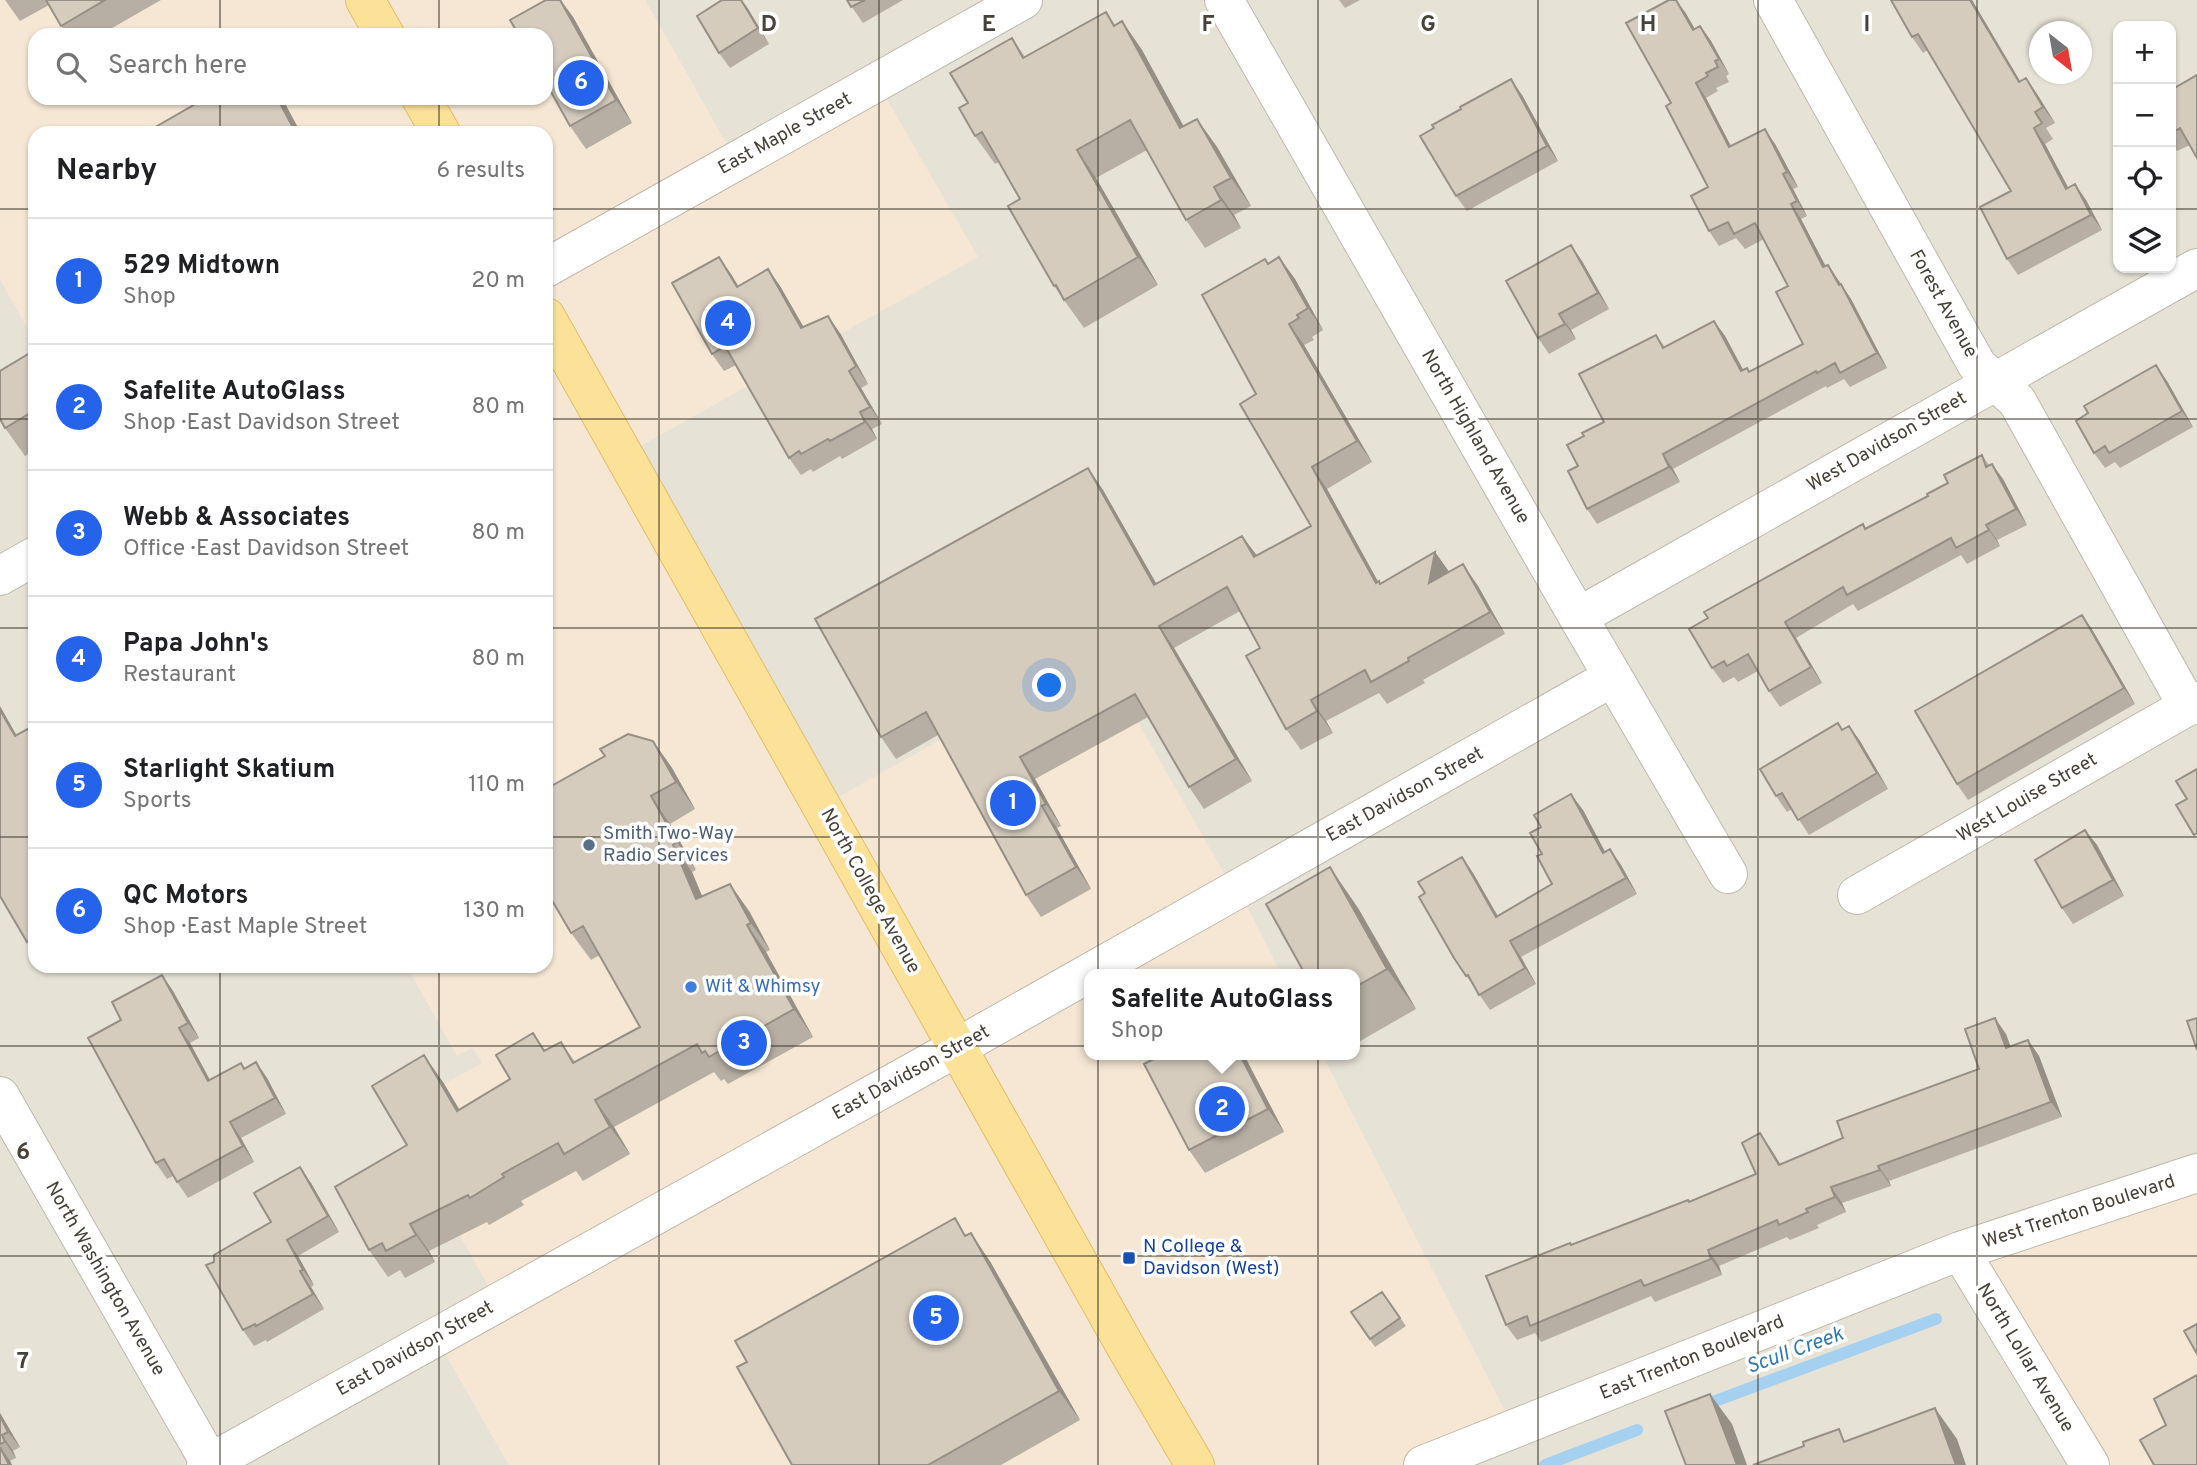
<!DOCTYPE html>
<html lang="en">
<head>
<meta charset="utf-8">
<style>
  :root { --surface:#fff; --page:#f2f2f2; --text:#202124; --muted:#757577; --line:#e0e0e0; --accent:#2563eb }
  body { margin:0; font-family:Overpass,sans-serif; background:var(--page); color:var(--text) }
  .controls { position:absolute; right:21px; top:21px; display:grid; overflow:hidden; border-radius:14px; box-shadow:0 2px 5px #0004 }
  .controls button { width:63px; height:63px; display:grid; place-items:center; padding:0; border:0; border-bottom:2px solid var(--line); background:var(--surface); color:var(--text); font:35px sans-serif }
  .compass { position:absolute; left:2029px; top:21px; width:63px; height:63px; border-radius:50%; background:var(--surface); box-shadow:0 2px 5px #0004; rotate:149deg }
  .you { position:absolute; left:1050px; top:686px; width:24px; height:24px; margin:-18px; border:5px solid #fff; border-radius:50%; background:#1a73e8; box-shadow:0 0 0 10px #1a73e833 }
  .badge { display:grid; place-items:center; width:46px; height:46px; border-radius:50%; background:var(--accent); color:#fff; font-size:23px; font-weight:700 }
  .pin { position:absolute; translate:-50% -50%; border:4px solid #fff; box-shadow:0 2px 7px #0006 }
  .popup { position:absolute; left:1084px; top:969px; width:276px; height:91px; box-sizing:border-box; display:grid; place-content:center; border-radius:14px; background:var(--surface); filter:drop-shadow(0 2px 5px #0005); font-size:23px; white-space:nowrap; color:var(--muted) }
  .popup b { font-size:26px; color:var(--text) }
  .popup::after { content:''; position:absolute; left:50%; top:100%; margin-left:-14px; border:14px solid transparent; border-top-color:var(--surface) }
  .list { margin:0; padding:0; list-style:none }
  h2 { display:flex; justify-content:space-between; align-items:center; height:91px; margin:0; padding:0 28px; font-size:30px }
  h2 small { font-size:23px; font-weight:400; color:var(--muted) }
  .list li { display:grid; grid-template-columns:46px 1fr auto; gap:21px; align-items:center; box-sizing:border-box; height:126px; padding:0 28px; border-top:2px solid var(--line) }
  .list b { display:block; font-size:26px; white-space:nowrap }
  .list p { margin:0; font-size:23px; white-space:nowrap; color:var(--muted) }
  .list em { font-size:23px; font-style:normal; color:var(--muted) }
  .icon { flex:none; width:38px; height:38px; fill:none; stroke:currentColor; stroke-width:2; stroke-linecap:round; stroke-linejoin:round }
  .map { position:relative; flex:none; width:2197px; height:1465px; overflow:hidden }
  .search { position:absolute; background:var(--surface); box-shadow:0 2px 5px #0004; left:28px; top:28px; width:525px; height:77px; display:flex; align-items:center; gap:18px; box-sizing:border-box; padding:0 24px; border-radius:21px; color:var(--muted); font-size:26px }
  .panel { position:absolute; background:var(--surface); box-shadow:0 2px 5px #0004; left:28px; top:126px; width:525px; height:847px; border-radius:21px }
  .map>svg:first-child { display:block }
  .residential { fill:#e7e2d6; fill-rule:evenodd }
  .commercial { fill:#f5e7d4; fill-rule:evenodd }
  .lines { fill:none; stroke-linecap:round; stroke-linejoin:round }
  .stream { stroke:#a6d0ef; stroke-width:12 }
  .minor-casing { stroke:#bfb8ab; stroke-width:40 }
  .tertiary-casing { stroke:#bfb8ab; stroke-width:40 }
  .primary-casing { stroke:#e1be68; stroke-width:40 }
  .minor { stroke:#fff; stroke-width:38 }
  .tertiary { stroke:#fff; stroke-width:38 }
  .primary { stroke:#fce199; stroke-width:38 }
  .wall { fill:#b7afa3 }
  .shaded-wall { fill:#958f85 }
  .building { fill:#d5ccbe; stroke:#958f85; stroke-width:2 }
  .grid { fill:none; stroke:#474137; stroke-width:2; stroke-opacity:0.55 }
  .service-dot { fill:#5c6f8a; stroke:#fff; stroke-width:2.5 }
  .shop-dot { fill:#3f7fe0; stroke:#fff; stroke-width:2.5 }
  .transit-dot { fill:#1a4fb4; stroke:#fff; stroke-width:2.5 }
  .labels { text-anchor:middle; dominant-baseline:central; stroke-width:7; stroke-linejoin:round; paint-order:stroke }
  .street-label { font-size:19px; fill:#474137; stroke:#fff }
  .service-label { font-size:19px; fill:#4e5e75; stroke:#fff; text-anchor:start }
  .shop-label { font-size:19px; fill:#366cbe; stroke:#fff; text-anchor:start }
  .transit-label { font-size:19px; fill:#164399; stroke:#fff; text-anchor:start }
  .water-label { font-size:21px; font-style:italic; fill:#327ab1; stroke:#fff }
  .grid-label { font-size:23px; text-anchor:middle; font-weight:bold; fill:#474137; stroke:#fff; stroke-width:7; stroke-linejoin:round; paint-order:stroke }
</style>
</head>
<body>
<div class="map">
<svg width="2197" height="1465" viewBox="0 0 2197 1465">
  <rect width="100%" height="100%" fill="#f4f0e8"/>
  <!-- residential -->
  <path class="residential" d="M 645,0 L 2197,0 L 2197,1173 L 2090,1465 L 1423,1465 L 1514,1429 L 1322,1055 L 1355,1055 L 1355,974 L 1281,974 L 1238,889 L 822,806 L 624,455 L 978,256 L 736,161 ZM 2118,26 L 2171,26 L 2171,268 L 2118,268 ZM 2039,32 L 2082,32 L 2082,74 L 2039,74 Z
    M 0,279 L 35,341 L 35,966 L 407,966 L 457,1055 L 473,1047 L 482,1063 L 498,1303 L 436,1337 L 509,1465 L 0,1465 Z"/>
  <!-- commercial -->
  <path class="commercial" d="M 0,0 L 645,0 L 736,161 L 877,82 L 978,257 L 624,455 L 822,806 L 1098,652 L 1234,891 L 1238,889 L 1281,974 L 1089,974 L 1089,1055 L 1322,1055 L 1514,1429 L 1423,1465 L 509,1465 L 436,1337 L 498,1303 L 391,1114 L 482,1063 L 473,1047 L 457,1056 L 407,966 L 546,966 L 546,133 L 35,133 L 35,341 L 0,279 ZM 35,35 L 546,35 L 546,98 L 35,98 Z
    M 2197,1173 L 2197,1465 L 2090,1465 L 1960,1251 Z"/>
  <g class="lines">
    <!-- stream -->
    <path class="stream" d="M 1699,1407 L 1936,1319
      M 1545,1465 L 1637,1430"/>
    <!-- minor casing -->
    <g class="minor-casing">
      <path id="minor" d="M 1224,0 L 1578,617 L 1728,874
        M 1773,0 L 1977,365 L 2017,401 L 2188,707
        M 0,576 L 35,556
        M 1578,617 L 2197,268
        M 1857,895 L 2197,701
        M 0,1096 L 210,1463
        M 1960,1251 L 2090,1465
        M 206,1465 L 958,1047 L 1613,677
        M 1423,1465 L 1960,1251 L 2197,1173"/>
    </g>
    <!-- tertiary casing -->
    <g class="tertiary-casing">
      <path id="tertiary" d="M 546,268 L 1023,0"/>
    </g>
    <!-- primary casing -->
    <g class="primary-casing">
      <path id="primary" d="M 365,0 L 385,35
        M 421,98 L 441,133
        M 546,317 L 1127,1349 L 1195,1465"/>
    </g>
    <!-- minor -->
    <use href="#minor" class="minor"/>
    <!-- tertiary -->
    <use href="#tertiary" class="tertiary"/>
    <!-- primary -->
    <use href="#primary" class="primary"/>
  </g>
  <!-- wall -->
  <path class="wall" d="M 5,0 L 161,0 L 100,35 L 67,35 L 49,5 L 20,21 Z
    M 546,0 L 561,0 L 573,17 L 632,123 L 586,149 L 570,126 Z
    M 722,0 L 742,0 L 769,44 L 730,68 L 719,53 Z
    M 847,0 L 903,0 L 863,23 Z
    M 1339,0 L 1360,0 L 1345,8 Z
    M 1891,0 L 1972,0 L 2020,81 L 2037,94 L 2055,123 L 2046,128 L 2053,139 L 2045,144 L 2068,188 L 2086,200 L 2102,230 L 2018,275 L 2007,259 L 2011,191 L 1928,50 L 1923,53 L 1912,37 Z
    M 1106,12 L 1115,25 L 1122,21 L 1142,50 L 1183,126 L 1197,119 L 1217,147 L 1251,206 L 1234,215 L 1241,228 L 1205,248 L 1186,220 L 1147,150 L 1096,178 L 1158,285 L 1084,328 L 1054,286 L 1020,199 L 999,162 L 995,164 L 975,136 L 1012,38 L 1025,57 Z
    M 1685,12 L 1695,29 L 1700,26 L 1711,41 L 1729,74 L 1726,76 L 1729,82 L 1716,88 L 1718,91 L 1706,98 L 1731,146 L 1775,144 L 1798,187 L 1793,189 L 1807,216 L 1801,219 L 1825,266 L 1828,265 L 1851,299 L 1887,368 L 1850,387 L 1844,379 L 1827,388 L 1826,386 L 1673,469 L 1680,482 L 1597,524 L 1587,509 L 1578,466 L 1584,436 L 1604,422 L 1656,335 L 1665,347 L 1714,321 L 1725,336 L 1743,370 L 1750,372 L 1803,344 L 1788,286 L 1764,239 L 1745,249 L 1736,238 L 1719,246 L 1709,231 L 1708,187 L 1671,103 Z
    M 2171,90 L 2190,145 L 2177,151 L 2171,142 Z
    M 1522,95 L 1558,161 L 1467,211 L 1456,196 L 1434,128 L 1461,109 Z
    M 1279,257 L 1295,279 L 1323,330 L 1312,337 L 1314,340 L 1304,345 L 1372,462 L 1327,489 L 1378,582 L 1381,584 L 1435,552 L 1449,572 L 1478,586 L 1505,634 L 1423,680 L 1425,683 L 1387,704 L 1379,693 L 1326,721 L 1333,733 L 1301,750 L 1286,729 L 1260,648 L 1240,611 L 1174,648 L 1252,781 L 1204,809 L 1189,787 L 1148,717 L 1035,779 L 1061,826 L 1057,828 L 1091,889 L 1041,917 L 1026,895 L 938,735 L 896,759 L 881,737 L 1088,468 L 1103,490 L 1156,583 L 1242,536 L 1257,556 L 1311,526 L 1256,394 L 1265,259 L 1268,263 Z
    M 1582,261 L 1609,309 L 1571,330 L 1576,339 L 1549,354 L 1538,338 Z
    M 768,269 L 780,286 L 803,327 L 840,333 L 868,384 L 861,388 L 882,424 L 872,429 L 877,439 L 842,459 L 840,456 L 813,472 L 811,469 L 801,475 L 789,458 L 736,365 L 724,371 L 712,354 L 731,274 L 738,286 Z
    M 35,350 L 35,450 L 25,456 L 5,428 Z
    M 2167,381 L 2193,427 L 2120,468 L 2115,462 L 2105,468 L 2094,453 Z
    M 1982,455 L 1989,465 L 2003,479 L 2027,525 L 1997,540 L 2000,546 L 1967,564 L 1961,555 L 1858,611 L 1853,604 L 1796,638 L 1822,683 L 1780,707 L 1769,691 L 1758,671 L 1738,682 L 1734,677 L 1723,683 L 1712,668 L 1865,528 L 1928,496 L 1948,483 Z
    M 2082,615 L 2093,631 L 2135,704 L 1968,800 L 1957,784 Z
    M 1838,723 L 1843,730 L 1849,726 L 1860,741 L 1888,789 L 1809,835 L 1792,809 L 1787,812 L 1776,796 Z
    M 35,725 L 35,953 L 27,942 L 17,736 Z
    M 653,741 L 672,768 L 695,809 L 670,824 L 696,870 L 692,872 L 702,896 L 749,911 L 770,950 L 766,952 L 813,1037 L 728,1084 L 724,1079 L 721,1081 L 714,1072 L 614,1127 L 630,1154 L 583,1181 L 576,1171 L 521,1201 L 524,1205 L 489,1225 L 487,1222 L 429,1251 L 435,1262 L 405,1278 L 400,1270 L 388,1277 L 369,1250 L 407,1145 L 443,1082 L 459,1109 L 510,1079 L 533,1033 L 545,1050 L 561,1042 L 575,1062 L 640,1027 L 600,955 L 591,960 L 571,933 L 549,895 L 546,897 L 546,789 Z
    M 1583,810 L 1605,852 L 1610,849 L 1621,865 L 1637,894 L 1521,957 L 1536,984 L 1490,1010 L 1454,958 L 1425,893 L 1462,857 L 1473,873 L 1498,916 L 1552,884 L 1542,854 Z
    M 2085,830 L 2097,845 L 2124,896 L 2073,924 L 2062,908 Z
    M 1358,908 L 1416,1009 L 1355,1044 L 1355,974 Z
    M 157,966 L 171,966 L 161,972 Z
    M 162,975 L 173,991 L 199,1038 L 190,1043 L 210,1080 L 241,1063 L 245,1068 L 256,1062 L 267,1078 L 286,1114 L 241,1138 L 254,1162 L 188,1198 L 173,1176 L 167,1179 L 156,1163 L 121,1020 Z
    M 2006,1034 L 2010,1046 L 2028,1040 L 2039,1056 L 2062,1117 L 1889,1181 L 1891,1186 L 1842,1203 L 1846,1212 L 1817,1225 L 1819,1228 L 1790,1240 L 1787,1237 L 1719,1266 L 1722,1275 L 1655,1302 L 1651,1296 L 1541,1342 L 1535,1333 L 1517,1340 L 1506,1325 L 1689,1202 L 1756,1174 L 1760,1133 L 1780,1164 L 1843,1138 L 1979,1069 Z
    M 1161,1055 L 1244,1055 L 1284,1132 L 1205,1173 L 1189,1150 Z
    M 311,1183 L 339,1232 L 298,1256 L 314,1285 L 311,1287 L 324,1309 L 267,1342 L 266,1340 L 254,1346 L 243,1330 L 214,1262 L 271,1222 Z
    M 971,1233 L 991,1263 L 1080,1420 L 1001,1465 L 792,1465 L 967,1235 Z
    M 1382,1292 L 1406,1326 L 1375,1347 L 1351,1312 Z
    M 0,1413 L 20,1447 L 13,1451 L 16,1458 L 10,1461 L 12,1465 L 0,1465 Z"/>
  <!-- shaded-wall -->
  <path class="shaded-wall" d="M 560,0 L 573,17 L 632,123 L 616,100 Z
    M 741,0 L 747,7 L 769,44 L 758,28 Z
    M 1676,0 L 1685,12 L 1704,45 L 1693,30 Z
    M 1970,0 L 1972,0 L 2030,98 L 2019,82 Z
    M 1122,21 L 1142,50 L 1200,156 L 1180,128 Z
    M 1700,26 L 1711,41 L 1729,74 L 1719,59 Z
    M 2026,78 L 2037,94 L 2055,123 L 2043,107 Z
    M 1511,79 L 1522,95 L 1558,161 L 1547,146 Z
    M 1696,83 L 1706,98 L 1739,162 L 1729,147 Z
    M 277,98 L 282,98 L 301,133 L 296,133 Z
    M 1197,119 L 1217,147 L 1251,206 L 1231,178 Z
    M 2034,128 L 2045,144 L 2077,204 L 2066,189 Z
    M 1765,129 L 1775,144 L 1798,187 L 1787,172 Z
    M 1077,150 L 1096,178 L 1158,285 L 1138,257 Z
    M 1783,174 L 1793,189 L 1807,216 L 1797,201 Z
    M 2075,184 L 2086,200 L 2102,230 L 2091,215 Z
    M 1214,187 L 1234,215 L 1241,228 L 1221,200 Z
    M 1791,204 L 1801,219 L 1834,282 L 1823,267 Z
    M 1571,245 L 1582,261 L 1609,309 L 1598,293 Z
    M 719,257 L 731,274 L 749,304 L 737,287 Z
    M 1279,257 L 1295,279 L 1323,330 L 1308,308 Z
    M 1828,265 L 1851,299 L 1887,368 L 1877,353 Z
    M 768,269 L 780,286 L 814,345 L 801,328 Z
    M 1559,314 L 1571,330 L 1576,339 L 1565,324 Z
    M 828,316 L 840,333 L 868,384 L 856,366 Z
    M 1714,321 L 1725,336 L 1752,386 L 1741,371 Z
    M 1289,324 L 1304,345 L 1372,462 L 1357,441 Z
    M 2156,365 L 2167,381 L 2193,427 L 2182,411 Z
    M 849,371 L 861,388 L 882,424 L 870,407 Z
    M 860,412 L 872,429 L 877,439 L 865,422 Z
    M 1663,454 L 1673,469 L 1680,482 L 1669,467 Z
    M 1992,464 L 2003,479 L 2027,525 L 2016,509 Z
    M 1312,467 L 1327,489 L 1391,605 L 1376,583 Z
    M 1088,468 L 1103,490 L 1169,606 L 1154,585 Z
    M 1986,525 L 1997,540 L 2000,546 L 1989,530 Z
    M 1242,536 L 1258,557 L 1254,557 Z
    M 1435,552 L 1450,573 L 1429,583 Z
    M 1463,564 L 1478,586 L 1505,634 L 1490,612 Z
    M 2082,615 L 2093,631 L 2135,704 L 2124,688 Z
    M 1785,622 L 1796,638 L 1822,683 L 1811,667 Z
    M 1159,626 L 1174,648 L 1252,781 L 1236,759 Z
    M 1311,700 L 1326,721 L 1333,733 L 1317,711 Z
    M 0,706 L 26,752 L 15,736 L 0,710 Z
    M 1849,726 L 1860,741 L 1888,789 L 1877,773 Z
    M 653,741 L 672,768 L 695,809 L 676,782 Z
    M 1020,757 L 1035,779 L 1061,826 L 1046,804 Z
    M 1571,794 L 1583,810 L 1614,869 L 1603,853 Z
    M 651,796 L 670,824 L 696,870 L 677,842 Z
    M 1042,806 L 1057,828 L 1091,889 L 1076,867 Z
    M 2085,830 L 2097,845 L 2124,896 L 2113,880 Z
    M 673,845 L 692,872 L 715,927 L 696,899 Z
    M 1610,849 L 1621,865 L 1637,894 L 1626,878 Z
    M 1462,857 L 1473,873 L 1507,933 L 1496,917 Z
    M 1330,867 L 1358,908 L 1416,1009 L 1387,969 Z
    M 730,884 L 749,911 L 770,950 L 751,923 Z
    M 747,925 L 766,952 L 813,1037 L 794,1009 Z
    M 1510,941 L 1521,957 L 1536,984 L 1525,968 Z
    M 162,975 L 173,991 L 199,1038 L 188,1023 Z
    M 1995,1018 L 2006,1034 L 2017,1064 L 2006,1048 Z
    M 179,1028 L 190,1043 L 219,1097 L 208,1081 Z
    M 2028,1040 L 2039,1056 L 2062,1117 L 2051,1102 Z
    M 424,1055 L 443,1082 L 476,1138 L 457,1111 Z
    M 1240,1055 L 1244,1055 L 1284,1132 L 1268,1109 Z
    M 256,1062 L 267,1078 L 286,1114 L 275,1098 Z
    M 595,1100 L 614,1127 L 630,1154 L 610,1127 Z
    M 230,1122 L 241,1138 L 254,1162 L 243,1146 Z
    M 1760,1133 L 1771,1149 L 1790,1180 L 1779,1165 Z
    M 1878,1166 L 1889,1181 L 1891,1186 L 1880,1170 Z
    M 300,1167 L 311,1183 L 339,1232 L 328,1216 Z
    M 1831,1187 L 1842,1203 L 1846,1212 L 1835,1197 Z
    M 410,1224 L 429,1251 L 435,1262 L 416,1235 Z
    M 971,1233 L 991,1263 L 1080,1420 L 1059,1391 Z
    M 287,1240 L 298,1256 L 314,1285 L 303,1270 Z
    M 1708,1250 L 1719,1266 L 1722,1275 L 1711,1259 Z
    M 300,1271 L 311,1287 L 324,1309 L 313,1294 Z
    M 1710,1394 L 1732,1424 L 1747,1465 L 1737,1465 Z
    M 1935,1408 L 1957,1439 L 1966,1465 L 1956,1465 Z
    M 0,1413 L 20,1447 L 8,1432 L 0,1416 Z
    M 2,1435 L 13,1451 L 16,1458 L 5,1442 Z
    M 0,1447 L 10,1461 L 12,1465 L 9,1465 Z"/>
  <!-- building -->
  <path class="building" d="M 46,0 L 105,0 L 61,26 Z
    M 546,0 L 560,0 L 616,100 L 570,126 L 546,83 L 546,35 L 519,35 L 510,20 Z
    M 722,0 L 741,0 L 758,28 L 719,53 L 697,16 Z
    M 847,0 L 865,0 L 851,7 Z
    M 1669,0 L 1676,0 L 1693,30 L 1700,26 L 1719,59 L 1715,61 L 1718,67 L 1706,73 L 1708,76 L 1696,83 L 1729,147 L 1765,129 L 1787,172 L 1783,174 L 1797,201 L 1791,204 L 1823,267 L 1828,265 L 1839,285 L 1841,284 L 1877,353 L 1840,373 L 1835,363 L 1817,373 L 1816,371 L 1663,454 L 1669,467 L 1587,509 L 1568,471 L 1578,466 L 1567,445 L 1584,436 L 1582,433 L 1604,422 L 1579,374 L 1656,335 L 1663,348 L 1714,321 L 1741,371 L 1747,368 L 1749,372 L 1803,344 L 1776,292 L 1788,286 L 1755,223 L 1734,234 L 1728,222 L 1709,231 L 1691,196 L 1708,187 L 1666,106 L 1671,103 L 1626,23 Z
    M 1891,0 L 1970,0 L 2019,82 L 2026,78 L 2043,107 L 2035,112 L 2042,123 L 2034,128 L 2066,189 L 2075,184 L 2091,215 L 2007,259 L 1980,207 L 2011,191 L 1918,34 L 1912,37 Z
    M 1106,12 L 1114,26 L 1122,21 L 1180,128 L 1197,119 L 1231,178 L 1214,187 L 1221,200 L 1186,220 L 1130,120 L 1077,150 L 1138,257 L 1064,300 L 1056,285 L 1054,286 L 1008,206 L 1020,199 L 982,132 L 975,136 L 959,108 L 968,103 L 950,73 L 1012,38 L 1023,58 Z
    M 2197,75 L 2197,158 L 2180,128 L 2171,133 L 2171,90 Z
    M 1511,79 L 1547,146 L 1456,196 L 1420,136 L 1434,128 L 1432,125 L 1461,109 L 1460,107 Z
    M 206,98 L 277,98 L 296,133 L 145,133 Z
    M 1571,245 L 1598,293 L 1559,314 L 1565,324 L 1538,338 L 1506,281 Z
    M 719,257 L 737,287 L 768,269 L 801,328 L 828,316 L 856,366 L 849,371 L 870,407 L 860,412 L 865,422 L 830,441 L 828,439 L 801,454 L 799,451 L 789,458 L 725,346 L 712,354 L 672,283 Z
    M 1279,257 L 1308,308 L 1297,315 L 1299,318 L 1289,324 L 1357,441 L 1312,467 L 1376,583 L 1379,581 L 1380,584 L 1435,552 L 1429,583 L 1463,564 L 1490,612 L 1408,658 L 1409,661 L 1371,682 L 1365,670 L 1311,700 L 1317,711 L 1286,729 L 1246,656 L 1260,648 L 1227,587 L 1159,626 L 1236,759 L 1189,787 L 1135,694 L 1020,757 L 1046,804 L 1042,806 L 1076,867 L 1026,895 L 926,712 L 881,737 L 815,619 L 1088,468 L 1154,585 L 1242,536 L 1254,557 L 1311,526 L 1240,404 L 1256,394 L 1202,295 L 1265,259 L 1268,264 Z
    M 35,350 L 35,410 L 5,428 L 0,419 L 0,371 Z
    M 2156,365 L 2182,411 L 2109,453 L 2105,446 L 2094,453 L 2076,421 L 2088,413 L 2084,406 Z
    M 1982,455 L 1986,467 L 1992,464 L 2016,509 L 1986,525 L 1989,530 L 1956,548 L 1951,538 L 1847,595 L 1843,587 L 1785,622 L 1811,667 L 1769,691 L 1748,654 L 1727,666 L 1724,661 L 1712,668 L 1689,629 L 1708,618 L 1704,612 L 1863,524 L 1865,529 L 1928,496 L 1927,494 L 1948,483 L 1944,475 Z
    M 2082,615 L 2124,688 L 1957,784 L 1915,711 Z
    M 0,710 L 15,736 L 35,725 L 35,937 L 27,942 L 0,896 Z
    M 1838,723 L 1842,730 L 1849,726 L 1877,773 L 1798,820 L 1782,793 L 1776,796 L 1760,769 Z
    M 628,734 L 653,741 L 676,782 L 651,796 L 677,842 L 673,845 L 696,899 L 730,884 L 751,923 L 747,925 L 794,1009 L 709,1057 L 705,1051 L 702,1053 L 697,1044 L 595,1100 L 610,1127 L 564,1154 L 558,1143 L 502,1174 L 504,1177 L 470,1198 L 468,1195 L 410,1224 L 416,1235 L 386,1251 L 382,1243 L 369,1250 L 335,1187 L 407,1145 L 372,1086 L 424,1055 L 457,1111 L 510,1079 L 496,1055 L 533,1033 L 544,1051 L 561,1042 L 573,1063 L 640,1027 L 583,926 L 571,933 L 546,890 L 546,789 L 605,756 L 600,749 Z
    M 2197,769 L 2197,833 L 2194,835 L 2176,805 L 2187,799 L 2176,781 Z
    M 1571,794 L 1603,853 L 1610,849 L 1626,878 L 1510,941 L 1525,968 L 1479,995 L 1468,975 L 1466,976 L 1454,958 L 1419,897 L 1425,893 L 1418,882 L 1462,857 L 1496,917 L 1552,884 L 1537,856 L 1542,854 L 1530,833 L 1541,827 L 1534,815 Z
    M 2085,830 L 2113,880 L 2062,908 L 2035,860 Z
    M 1330,867 L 1387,969 L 1355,987 L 1355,974 L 1305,974 L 1266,904 Z
    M 162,975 L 188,1023 L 179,1028 L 208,1081 L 241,1063 L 244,1069 L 256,1062 L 275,1098 L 230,1122 L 243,1146 L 177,1182 L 164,1159 L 156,1163 L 88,1038 L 121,1020 L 112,1002 Z
    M 1995,1018 L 2006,1048 L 2028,1040 L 2051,1102 L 1878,1166 L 1880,1170 L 1831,1187 L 1835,1197 L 1806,1209 L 1808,1212 L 1779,1225 L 1777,1220 L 1708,1250 L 1711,1259 L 1644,1286 L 1641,1280 L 1530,1326 L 1527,1316 L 1506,1325 L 1486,1276 L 1570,1243 L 1571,1245 L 1688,1200 L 1689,1202 L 1756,1174 L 1742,1143 L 1760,1133 L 1779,1165 L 1843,1138 L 1837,1121 L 1979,1069 L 1965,1029 Z
    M 2197,1018 L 2197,1050 L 2187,1021 Z
    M 1161,1055 L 1240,1055 L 1268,1109 L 1189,1150 L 1144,1064 Z
    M 300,1167 L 328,1216 L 287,1240 L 303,1270 L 300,1271 L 313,1294 L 256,1326 L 255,1324 L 243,1330 L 206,1265 L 214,1262 L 214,1255 L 271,1222 L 254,1193 Z
    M 955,1218 L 965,1236 L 971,1233 L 1059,1391 L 928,1465 L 792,1465 L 737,1367 L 747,1362 L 735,1341 Z
    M 1382,1292 L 1400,1318 L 1370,1339 L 1351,1312 Z
    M 2197,1324 L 2197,1354 L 2184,1331 Z
    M 2197,1375 L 2197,1465 L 2154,1465 L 2140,1440 L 2166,1425 L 2154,1399 Z
    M 1710,1394 L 1737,1465 L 1686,1465 L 1665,1411 Z
    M 1935,1408 L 1956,1465 L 1753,1465 L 1804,1446 L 1803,1442 L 1839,1429 L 1844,1442 Z
    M 0,1416 L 8,1432 L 2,1435 L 5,1442 L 0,1444 Z
    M 0,1447 L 9,1465 L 0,1465 Z"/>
  <!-- grid -->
  <path class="grid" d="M 220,0 L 220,35M 439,0 L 439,35M 659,0 L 659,1465M 879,0 L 879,1465M 1098,0 L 1098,1465M 1318,0 L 1318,1465M 1538,0 L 1538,1465M 1758,0 L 1758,1465M 1977,0 L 1977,1465M 220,98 L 220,133M 439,98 L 439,133M 0,209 L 35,209M 546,209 L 2118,209M 2171,209 L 2197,209M 0,419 L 35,419M 546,419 L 2197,419M 0,628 L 35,628M 546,628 L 2197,628M 0,837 L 35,837M 546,837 L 2197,837M 220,966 L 220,1465M 439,966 L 439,1465M 0,1046 L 2197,1046M 0,1256 L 2197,1256"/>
  <!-- markers -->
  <circle class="service-dot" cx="589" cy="845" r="7"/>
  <circle class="shop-dot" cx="691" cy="987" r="7"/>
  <rect class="transit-dot" x="1122" y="1251" width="14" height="14" rx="3.5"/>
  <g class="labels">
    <!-- street labels -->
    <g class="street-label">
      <text transform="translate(785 134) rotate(-29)">East Maple Street</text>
      <text transform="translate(1943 304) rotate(61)">Forest Avenue</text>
      <text transform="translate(1475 437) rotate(60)">North Highland Avenue</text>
      <text transform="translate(1887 442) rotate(-30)">West Davidson Street</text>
      <text transform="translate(1405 795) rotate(-29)">East Davidson Street</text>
      <text transform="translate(2027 798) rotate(-30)">West Louise Street</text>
      <text transform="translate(870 891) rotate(61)">North College Avenue</text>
      <text transform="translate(911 1073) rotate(-29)">East Davidson Street</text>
      <text transform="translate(2079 1212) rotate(-18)">West Trenton Boulevard</text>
      <text transform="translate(105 1279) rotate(60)">North Washington Avenue</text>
      <text transform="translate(415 1349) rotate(-29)">East Davidson Street</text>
      <text transform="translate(1692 1358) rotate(-22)">East Trenton Boulevard</text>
      <text transform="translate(2025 1358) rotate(59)">North Lollar Avenue</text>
    </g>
    <!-- service labels -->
    <g class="service-label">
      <text x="603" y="834">Smith Two-Way<tspan x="603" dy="22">Radio Services</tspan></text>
    </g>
    <!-- shop labels -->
    <g class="shop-label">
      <text x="705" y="987">Wit &amp; Whimsy</text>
    </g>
    <!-- transit labels -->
    <g class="transit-label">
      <text x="1143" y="1247">N College &amp;<tspan x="1143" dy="22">Davidson (West)</tspan></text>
    </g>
    <!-- water labels -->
    <g class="water-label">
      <text transform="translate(1795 1351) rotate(-20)">Scull Creek</text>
    </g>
  </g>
  <g class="grid-label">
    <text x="769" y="31">D</text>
    <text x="989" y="31">E</text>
    <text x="1208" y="31">F</text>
    <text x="1428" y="31">G</text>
    <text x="1648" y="31">H</text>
    <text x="1867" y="31">I</text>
    <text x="23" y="1159">6</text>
    <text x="23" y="1368">7</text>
  </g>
</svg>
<div class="controls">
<button>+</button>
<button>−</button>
<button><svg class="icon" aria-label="locate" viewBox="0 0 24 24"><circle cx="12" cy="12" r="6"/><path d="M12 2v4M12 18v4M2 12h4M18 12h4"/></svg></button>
<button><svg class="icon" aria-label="layers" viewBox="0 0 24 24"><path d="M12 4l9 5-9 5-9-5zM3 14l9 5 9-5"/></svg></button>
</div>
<svg class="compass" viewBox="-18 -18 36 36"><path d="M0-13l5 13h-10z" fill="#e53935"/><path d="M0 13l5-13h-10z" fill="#757577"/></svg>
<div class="you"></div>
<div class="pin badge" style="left:1013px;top:803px">1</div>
<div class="pin badge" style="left:1222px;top:1109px">2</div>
<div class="popup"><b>Safelite AutoGlass</b>Shop</div>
<div class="pin badge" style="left:744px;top:1043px">3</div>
<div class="pin badge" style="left:728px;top:323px">4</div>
<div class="pin badge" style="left:936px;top:1318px">5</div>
<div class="pin badge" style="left:581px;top:83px">6</div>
<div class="search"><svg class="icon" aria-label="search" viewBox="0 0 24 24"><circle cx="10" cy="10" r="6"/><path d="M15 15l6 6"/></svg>Search here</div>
<section class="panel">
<h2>Nearby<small>6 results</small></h2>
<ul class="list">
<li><span class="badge">1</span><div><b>529 Midtown</b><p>Shop</p></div><em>20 m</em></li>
<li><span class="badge">2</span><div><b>Safelite AutoGlass</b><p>Shop · East Davidson Street</p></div><em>80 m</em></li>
<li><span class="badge">3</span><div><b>Webb &amp; Associates</b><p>Office · East Davidson Street</p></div><em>80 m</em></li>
<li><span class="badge">4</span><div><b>Papa John's</b><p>Restaurant</p></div><em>80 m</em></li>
<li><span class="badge">5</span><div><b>Starlight Skatium</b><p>Sports</p></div><em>110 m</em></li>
<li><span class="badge">6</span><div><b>QC Motors</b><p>Shop · East Maple Street</p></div><em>130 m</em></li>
</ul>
</section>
</div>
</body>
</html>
